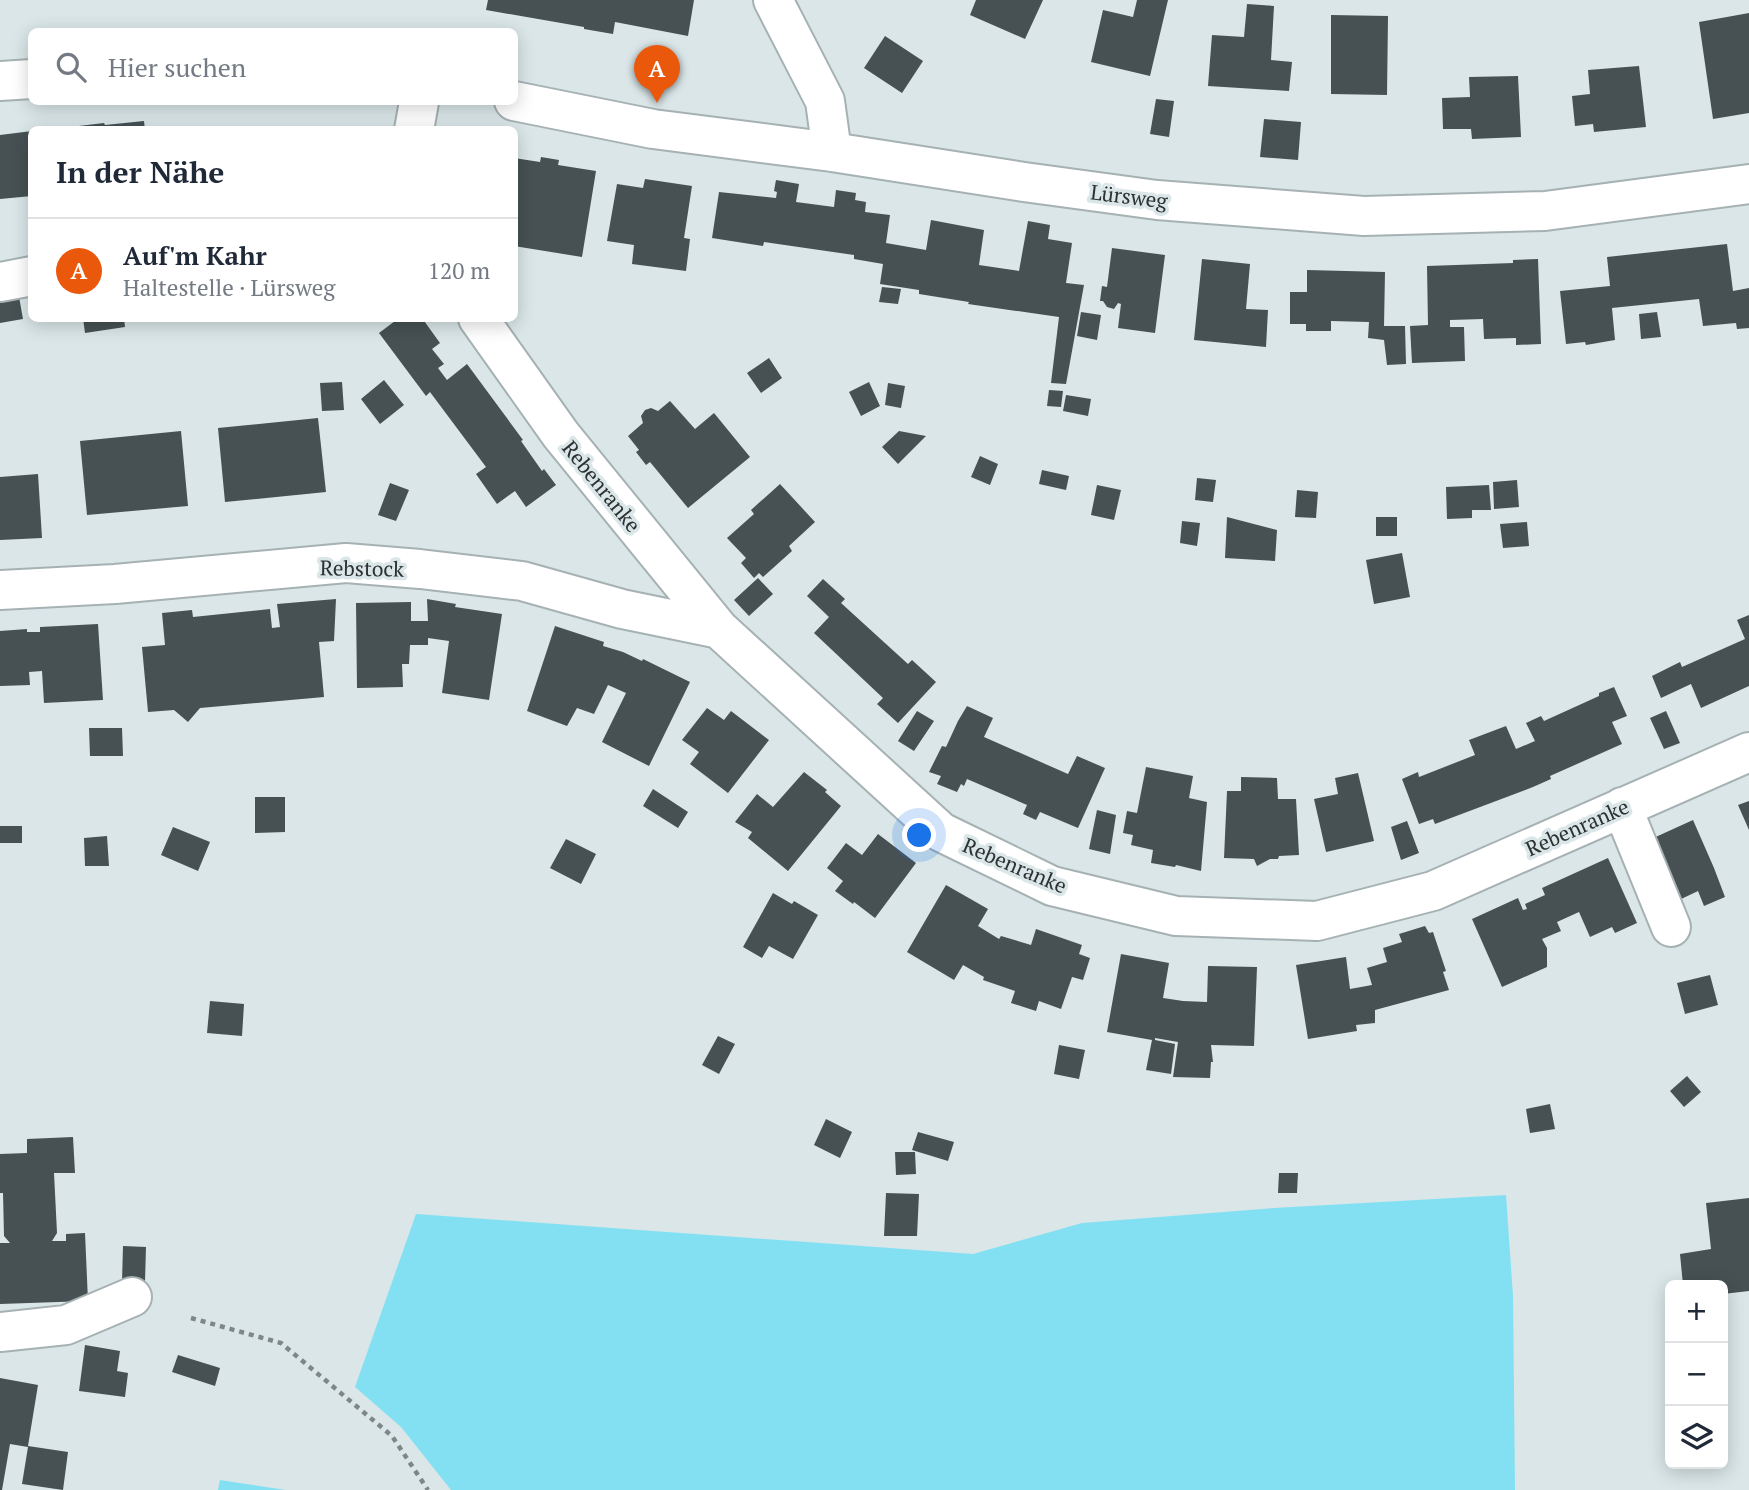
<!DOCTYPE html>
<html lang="de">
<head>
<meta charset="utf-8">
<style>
  :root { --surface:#fff; --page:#f2f2f3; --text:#1f2937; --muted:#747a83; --line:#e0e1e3; --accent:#ea580c }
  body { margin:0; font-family:"PT Serif",serif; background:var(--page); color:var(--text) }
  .controls { position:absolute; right:21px; bottom:21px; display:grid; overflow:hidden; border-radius:10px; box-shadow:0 4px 18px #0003 }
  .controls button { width:63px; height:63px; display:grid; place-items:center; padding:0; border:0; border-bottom:2px solid var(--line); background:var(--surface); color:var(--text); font:35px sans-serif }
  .you { position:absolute; left:920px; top:836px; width:24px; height:24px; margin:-18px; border:5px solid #fff; border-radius:50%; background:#1a73e8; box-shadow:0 0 0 10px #1a73e833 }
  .badge { display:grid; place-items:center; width:46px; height:46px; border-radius:50%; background:var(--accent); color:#fff; font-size:23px; font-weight:700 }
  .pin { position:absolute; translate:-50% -58px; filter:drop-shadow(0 2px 4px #0008) }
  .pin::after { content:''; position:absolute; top:37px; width:24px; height:21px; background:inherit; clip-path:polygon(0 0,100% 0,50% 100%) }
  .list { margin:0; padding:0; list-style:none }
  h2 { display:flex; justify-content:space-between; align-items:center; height:91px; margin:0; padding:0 28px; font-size:30px }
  h2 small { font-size:23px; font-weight:400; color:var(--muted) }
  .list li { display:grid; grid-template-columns:46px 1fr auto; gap:21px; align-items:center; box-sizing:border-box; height:105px; padding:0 28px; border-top:2px solid var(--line) }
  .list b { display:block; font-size:26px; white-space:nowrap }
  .list p { margin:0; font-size:23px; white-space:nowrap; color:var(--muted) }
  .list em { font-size:23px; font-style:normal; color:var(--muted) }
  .icon { flex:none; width:38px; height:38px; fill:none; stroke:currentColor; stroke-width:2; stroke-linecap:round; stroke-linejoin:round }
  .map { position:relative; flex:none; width:1749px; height:1490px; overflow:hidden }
  .search { position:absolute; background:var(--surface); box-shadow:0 4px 18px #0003; left:28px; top:28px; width:490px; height:77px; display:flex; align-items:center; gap:18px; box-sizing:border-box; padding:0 24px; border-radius:10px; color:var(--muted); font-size:26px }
  .panel { position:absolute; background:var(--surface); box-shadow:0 4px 18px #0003; left:28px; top:126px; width:490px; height:196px; border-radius:10px }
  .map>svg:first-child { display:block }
  .green { fill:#83e0f2 }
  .building { fill:#475153 }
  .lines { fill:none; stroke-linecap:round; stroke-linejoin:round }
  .minor-casing { stroke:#a6b1b4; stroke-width:42 }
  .path { stroke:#7e8687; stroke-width:4.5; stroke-dasharray:5 5; stroke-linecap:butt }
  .minor { stroke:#fff; stroke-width:38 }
  .labels { text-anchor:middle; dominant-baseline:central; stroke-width:7; stroke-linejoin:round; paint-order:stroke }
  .street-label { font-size:21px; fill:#2c3132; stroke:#dae6e8 }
</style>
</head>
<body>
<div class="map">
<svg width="1749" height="1490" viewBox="0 0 1749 1490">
  <rect width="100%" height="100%" fill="#dae6e8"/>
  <!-- green -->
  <path class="green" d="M 1506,1195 L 1513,1296 L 1515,1490 L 451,1490 L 401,1427 L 355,1387 L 416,1214 L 973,1254 L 1082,1223 L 1274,1208 Z
    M 220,1480 L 286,1490 L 218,1490 Z"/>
  <!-- building -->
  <path class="building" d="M 488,0 L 694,0 L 688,36 L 615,22 L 613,34 L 584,29 L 584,27 L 486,10 Z
    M 976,0 L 1043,0 L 1025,39 L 970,15 Z
    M 1137,0 L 1168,0 L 1150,76 L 1091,62 L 1103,10 L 1133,17 Z
    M 1247,4 L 1274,6 L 1271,60 L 1292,62 L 1289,91 L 1208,86 L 1212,35 L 1244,37 Z
    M 1749,13 L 1749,113 L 1713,119 L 1699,22 Z
    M 1331,15 L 1388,16 L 1387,95 L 1331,94 Z
    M 885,36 L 923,61 L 902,93 L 864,68 Z
    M 1639,66 L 1646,127 L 1594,132 L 1593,124 L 1575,126 L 1572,96 L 1590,94 L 1588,70 Z
    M 1518,76 L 1521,137 L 1472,139 L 1471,129 L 1443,129 L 1442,98 L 1470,97 L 1469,77 Z
    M 1156,99 L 1174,101 L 1169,137 L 1150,134 Z
    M 1264,119 L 1301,122 L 1298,160 L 1260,157 Z
    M 144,121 L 145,130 L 62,130 L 62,128 L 104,123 L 105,125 Z
    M 32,131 L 32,196 L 0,199 L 0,135 Z
    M 541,157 L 559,160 L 558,165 L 596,171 L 582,257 L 514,246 L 514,158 L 540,162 Z
    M 645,179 L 692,186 L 684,238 L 690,239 L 686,271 L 632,264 L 634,245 L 607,241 L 617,184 L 643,188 Z
    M 776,180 L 799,184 L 796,202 L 834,207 L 836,190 L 856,193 L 855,200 L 866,202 L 865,212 L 890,215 L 886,243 L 926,250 L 931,220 L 984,230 L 979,265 L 1019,271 L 1028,221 L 1050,225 L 1048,239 L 1072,243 L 1066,283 L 1084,285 L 1066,384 L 1051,383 L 1059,317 L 968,304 L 969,302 L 919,294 L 919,290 L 880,284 L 883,264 L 854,259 L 854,255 L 764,242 L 763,246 L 712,238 L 719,192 L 776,198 L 777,192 L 774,191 Z
    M 1727,244 L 1733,291 L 1749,288 L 1749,328 L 1737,329 L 1736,323 L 1703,326 L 1699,299 L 1612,308 L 1615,340 L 1586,345 L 1585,342 L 1566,344 L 1560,291 L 1610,286 L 1607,257 Z
    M 1112,248 L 1165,255 L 1155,333 L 1118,328 L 1121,304 L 1118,303 L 1114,309 L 1107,307 L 1103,301 L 1100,301 L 1102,286 L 1107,287 Z
    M 1202,259 L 1250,264 L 1246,309 L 1268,310 L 1266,347 L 1194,340 Z
    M 1538,259 L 1541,344 L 1516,345 L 1516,338 L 1484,339 L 1483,319 L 1450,320 L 1450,327 L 1464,327 L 1465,361 L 1412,363 L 1410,326 L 1428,325 L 1427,266 L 1513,263 L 1513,260 Z
    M 1307,270 L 1385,272 L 1384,326 L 1405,326 L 1406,364 L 1387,365 L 1384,340 L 1368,338 L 1369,322 L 1331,321 L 1331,331 L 1306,331 L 1306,324 L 1290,324 L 1290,292 L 1307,292 Z
    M 882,287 L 901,289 L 898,304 L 879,302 Z
    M 18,291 L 23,319 L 0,323 L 0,294 Z
    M 1081,312 L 1101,315 L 1097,340 L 1077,336 Z
    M 1657,312 L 1661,337 L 1641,339 L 1639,314 Z
    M 83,318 L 124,318 L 125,327 L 85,333 Z
    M 399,318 L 422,318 L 440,343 L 432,349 L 444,364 L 438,368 L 447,380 L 467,364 L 523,440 L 521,441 L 542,471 L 544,469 L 556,485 L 526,507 L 515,491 L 497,504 L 476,474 L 486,467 L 430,392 L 426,396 L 379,333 Z
    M 769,358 L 782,378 L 761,393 L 747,373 Z
    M 384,380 L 404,405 L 380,424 L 361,399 Z
    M 342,382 L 344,410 L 322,411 L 320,383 Z
    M 869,382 L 880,406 L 861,416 L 849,392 Z
    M 888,383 L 905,386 L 901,408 L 885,405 Z
    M 1049,390 L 1063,391 L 1061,407 L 1047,406 Z
    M 1066,395 L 1091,399 L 1088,416 L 1063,411 Z
    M 670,401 L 695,429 L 714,413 L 750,457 L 688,508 L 650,462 L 646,465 L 636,452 L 639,450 L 628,436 L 643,423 L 641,416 L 645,410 L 651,408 L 658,411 Z
    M 318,418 L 326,492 L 225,502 L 218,428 Z
    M 181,431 L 188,506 L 87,515 L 80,441 Z
    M 899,431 L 926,436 L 898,464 L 882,447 Z
    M 980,456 L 998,464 L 990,485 L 971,477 Z
    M 1042,470 L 1069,476 L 1066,490 L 1039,484 Z
    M 38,474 L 42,538 L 0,540 L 0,477 Z
    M 1197,478 L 1216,480 L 1213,502 L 1195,500 Z
    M 1517,480 L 1519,507 L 1494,509 L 1493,482 Z
    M 390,483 L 409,490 L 396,521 L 378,515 Z
    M 780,484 L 815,522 L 789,546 L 792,551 L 763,577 L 759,573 L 754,578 L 741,563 L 746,558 L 727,538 L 754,514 L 751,510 Z
    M 1097,485 L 1121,490 L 1114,520 L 1091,515 Z
    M 1489,485 L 1491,510 L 1472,510 L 1472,518 L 1447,519 L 1446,487 Z
    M 1297,490 L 1318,492 L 1316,518 L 1295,517 Z
    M 1227,517 L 1277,530 L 1275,561 L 1225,558 Z
    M 1376,517 L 1397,517 L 1397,536 L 1376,536 Z
    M 1182,521 L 1200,523 L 1197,546 L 1180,543 Z
    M 1527,522 L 1529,546 L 1503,548 L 1500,524 Z
    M 1402,553 L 1410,597 L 1374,604 L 1366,560 Z
    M 758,578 L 773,594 L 749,616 L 734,600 Z
    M 823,579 L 845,599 L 841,603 L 908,664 L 912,660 L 936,682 L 898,723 L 877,704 L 883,698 L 814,633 L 829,617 L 807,596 Z
    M 336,599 L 334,641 L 319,642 L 324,697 L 200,708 L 188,722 L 174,710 L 148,712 L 142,647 L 165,645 L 162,613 L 192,610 L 193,617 L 270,609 L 272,628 L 280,627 L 277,604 Z
    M 427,599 L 456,604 L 455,607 L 502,614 L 489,700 L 442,693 L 449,641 L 428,638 L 428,645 L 410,645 L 409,664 L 402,664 L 403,687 L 357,688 L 356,603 L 411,602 L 411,621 L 428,621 Z
    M 1749,615 L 1749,686 L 1701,708 L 1691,684 L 1661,698 L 1652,676 L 1680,662 L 1682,667 L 1745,639 L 1737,620 Z
    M 98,624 L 103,700 L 44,703 L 42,671 L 29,672 L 30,685 L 0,686 L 0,631 L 27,629 L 27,632 L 40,632 L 40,627 Z
    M 555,626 L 604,642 L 603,646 L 623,652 L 642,661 L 643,659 L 690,682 L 649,766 L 602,742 L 626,693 L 608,685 L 594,714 L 577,708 L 567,726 L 527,711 Z
    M 1614,687 L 1627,716 L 1612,722 L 1622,744 L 1550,776 L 1551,779 L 1533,787 L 1435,824 L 1433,819 L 1419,824 L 1402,779 L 1418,772 L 1419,777 L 1475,755 L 1469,740 L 1506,726 L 1516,749 L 1535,741 L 1526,723 L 1541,716 L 1544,721 L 1599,696 L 1599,693 Z
    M 967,706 L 993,718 L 984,737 L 1068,774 L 1077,756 L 1105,768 L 1078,828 L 1040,812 L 1036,820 L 1023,814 L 1027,805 L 967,779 L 964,786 L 961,784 L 957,792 L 937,784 L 941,776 L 929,772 L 942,746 L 946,747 L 958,721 Z
    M 707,708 L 724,720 L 731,711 L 769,740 L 728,793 L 690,764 L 699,752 L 682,740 Z
    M 917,711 L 934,721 L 914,751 L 898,741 Z
    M 1666,711 L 1680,743 L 1664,749 L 1650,718 Z
    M 89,728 L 122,728 L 123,756 L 90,756 Z
    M 1146,767 L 1193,776 L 1189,798 L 1207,802 L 1201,871 L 1176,865 L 1175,867 L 1151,863 L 1153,850 L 1131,845 L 1133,835 L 1123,833 L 1127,811 L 1137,813 Z
    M 804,772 L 827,790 L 825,792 L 841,806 L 788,871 L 748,838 L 752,832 L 735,822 L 757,794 L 773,807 Z
    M 1358,773 L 1374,841 L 1326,852 L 1314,799 L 1338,794 L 1335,778 Z
    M 1241,777 L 1277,778 L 1278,799 L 1296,799 L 1299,855 L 1279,856 L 1278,859 L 1270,859 L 1257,866 L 1254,859 L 1224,858 L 1227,791 L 1241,791 Z
    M 653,789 L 688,812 L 678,828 L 643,806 Z
    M 255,797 L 285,797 L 285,832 L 255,833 Z
    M 1749,801 L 1749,830 L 1738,805 Z
    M 1097,810 L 1116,815 L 1110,854 L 1089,849 Z
    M 1693,820 L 1714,868 L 1725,897 L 1704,906 L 1698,891 L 1677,901 L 1649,840 Z
    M 1407,821 L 1419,853 L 1401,860 L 1391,827 Z
    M 0,826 L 22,826 L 22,843 L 0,843 Z
    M 173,827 L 210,842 L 198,871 L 161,855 Z
    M 878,834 L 916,863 L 875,918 L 854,902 L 853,904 L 835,891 L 843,881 L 827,868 L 846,843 L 862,855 Z
    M 107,836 L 109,866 L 85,866 L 84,838 Z
    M 566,839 L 596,854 L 581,884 L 550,868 Z
    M 1608,858 L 1637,923 L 1615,933 L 1612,927 L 1590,937 L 1579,912 L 1557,922 L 1561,931 L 1542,939 L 1547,948 L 1547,967 L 1502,987 L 1472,919 L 1518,898 L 1523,910 L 1527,909 L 1525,904 L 1545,895 L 1542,888 Z
    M 946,885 L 988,909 L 978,926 L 999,939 L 1001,936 L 1031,945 L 1036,929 L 1082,945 L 1079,954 L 1090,958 L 1083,980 L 1072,977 L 1061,1009 L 1039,1001 L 1036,1011 L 1011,1003 L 1015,991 L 983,980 L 984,977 L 963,965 L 954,980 L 907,952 Z
    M 773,893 L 792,904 L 794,901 L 818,915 L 793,959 L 769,946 L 762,958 L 743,947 Z
    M 1425,926 L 1429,933 L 1433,932 L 1446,971 L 1443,972 L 1449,990 L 1375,1010 L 1375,1023 L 1356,1025 L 1357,1031 L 1308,1039 L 1296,965 L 1346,957 L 1350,989 L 1372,985 L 1367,968 L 1387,962 L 1383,948 L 1402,942 L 1399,934 Z
    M 1121,954 L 1169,963 L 1163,998 L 1183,1001 L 1207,1002 L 1208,966 L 1257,967 L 1254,1046 L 1211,1045 L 1213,1062 L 1211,1062 L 1210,1078 L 1173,1077 L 1178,1042 L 1155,1038 L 1155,1040 L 1175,1044 L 1171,1074 L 1146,1070 L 1152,1040 L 1107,1032 Z
    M 1710,975 L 1718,1005 L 1685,1014 L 1677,983 Z
    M 210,1001 L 244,1004 L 242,1036 L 207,1033 Z
    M 718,1036 L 735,1044 L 719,1074 L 702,1065 Z
    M 1059,1045 L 1085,1050 L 1079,1079 L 1054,1074 Z
    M 1687,1076 L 1701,1092 L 1684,1107 L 1670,1091 Z
    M 1550,1104 L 1555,1129 L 1530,1133 L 1526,1109 Z
    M 826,1119 L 852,1132 L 840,1158 L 814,1145 Z
    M 918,1132 L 954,1142 L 948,1161 L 912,1150 Z
    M 73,1137 L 75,1173 L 54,1173 L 57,1233 L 52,1241 L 66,1241 L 66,1234 L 85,1233 L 88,1301 L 0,1304 L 0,1243 L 10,1243 L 4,1236 L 3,1193 L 0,1193 L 0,1154 L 27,1153 L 27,1139 Z
    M 895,1152 L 915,1152 L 916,1174 L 896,1175 Z
    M 1279,1173 L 1298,1173 L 1297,1193 L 1278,1193 Z
    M 886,1193 L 919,1194 L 917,1236 L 884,1236 Z
    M 1749,1198 L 1749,1291 L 1723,1294 L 1723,1285 L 1683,1285 L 1680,1254 L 1711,1249 L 1706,1203 Z
    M 123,1246 L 146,1247 L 145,1282 L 122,1282 Z
    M 85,1345 L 120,1351 L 117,1371 L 128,1373 L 125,1397 L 79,1391 Z
    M 178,1355 L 220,1368 L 215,1386 L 172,1372 Z
    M 0,1378 L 38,1385 L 28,1446 L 68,1452 L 63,1490 L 22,1484 L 28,1447 L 10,1444 L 2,1490 L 0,1490 Z"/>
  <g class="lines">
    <!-- minor casing -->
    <g class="minor-casing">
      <path id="minor" d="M 773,0 L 825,101 L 832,152
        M 0,81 L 32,79
        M 514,101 L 653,129 L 832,152 L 1024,182 L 1157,200 L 1364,216 L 1545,211 L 1749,184
        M 414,130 L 419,102
        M 0,282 L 32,276
        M 478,318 L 561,435 L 719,629 L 941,832 L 1052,886 L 1176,916 L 1317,921 L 1433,891 L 1749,752
        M 0,590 L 115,584 L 346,563 L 420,569 L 522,581 L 622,609 L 719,629
        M 1622,807 L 1671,927
        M 0,1332 L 66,1325 L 132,1297"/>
    </g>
    <!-- path -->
    <path class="path" d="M 191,1318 L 281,1343 L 392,1436 L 428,1490"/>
    <!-- minor -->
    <use href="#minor" class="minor"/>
  </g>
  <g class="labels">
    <!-- street labels -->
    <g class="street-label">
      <text transform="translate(1129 196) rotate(7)">Lürsweg</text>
      <text transform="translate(602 486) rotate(51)">Rebenranke</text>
      <text transform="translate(362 568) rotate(1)">Rebstock</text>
      <text transform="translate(1577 827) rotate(-24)">Rebenranke</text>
      <text transform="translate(1015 865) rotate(23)">Rebenranke</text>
    </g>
  </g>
</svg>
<div class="controls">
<button>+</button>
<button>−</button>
<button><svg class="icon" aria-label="layers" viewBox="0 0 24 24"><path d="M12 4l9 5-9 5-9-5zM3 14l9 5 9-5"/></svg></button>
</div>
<div class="you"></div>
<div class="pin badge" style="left:657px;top:103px">A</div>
<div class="search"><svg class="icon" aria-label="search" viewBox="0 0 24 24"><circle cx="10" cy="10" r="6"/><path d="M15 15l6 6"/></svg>Hier suchen</div>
<section class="panel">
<h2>In der Nähe<small></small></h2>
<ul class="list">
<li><span class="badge">A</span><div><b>Auf'm Kahr</b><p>Haltestelle · Lürsweg</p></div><em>120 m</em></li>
</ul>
</section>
</div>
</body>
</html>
